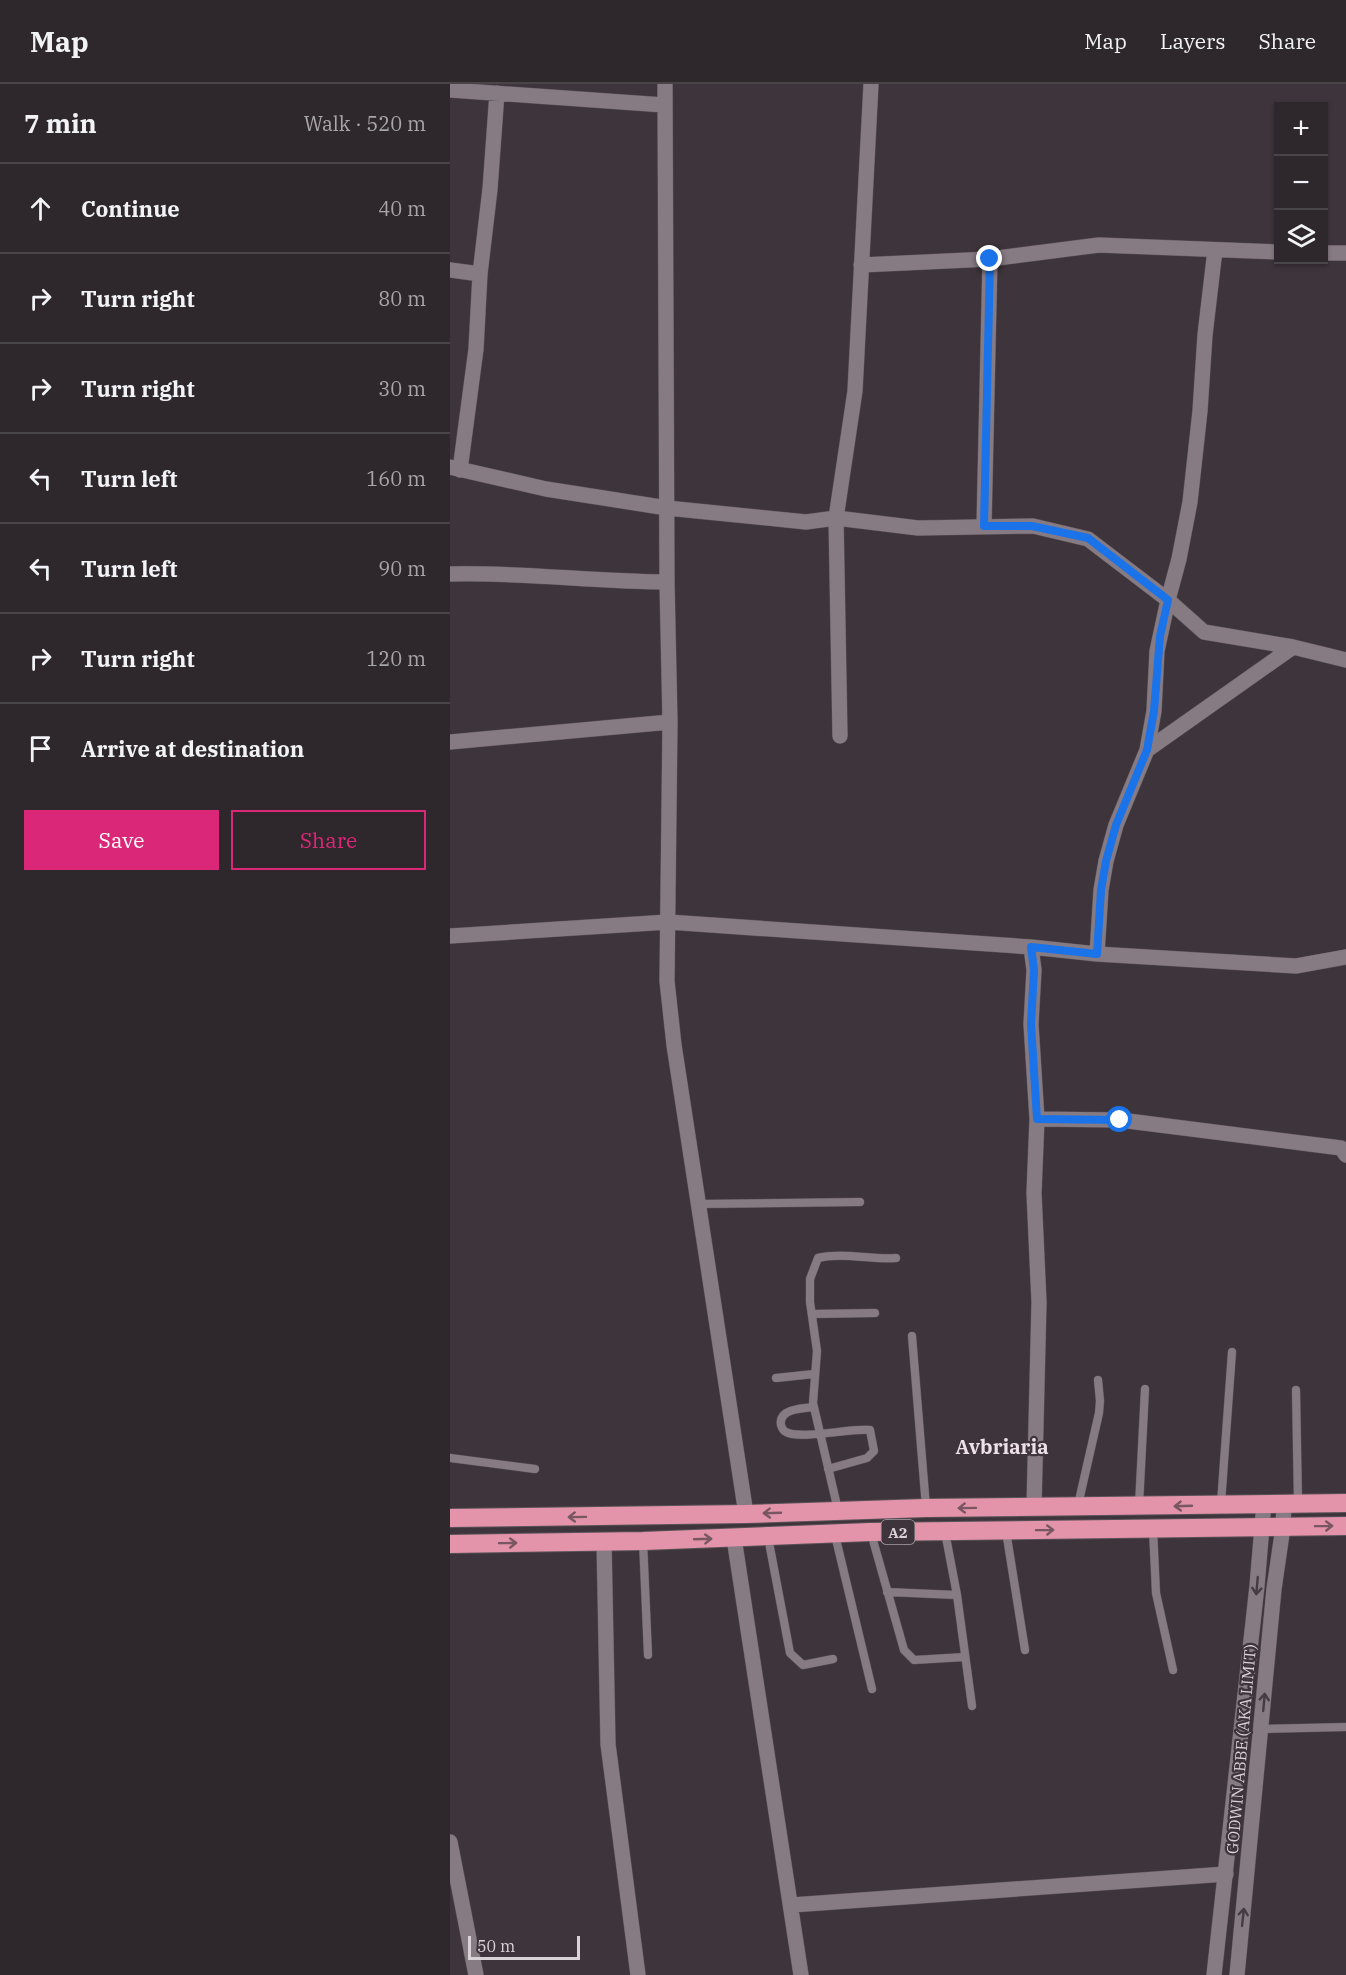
<!DOCTYPE html>
<html lang="en">
<head>
<meta charset="utf-8">
<style>
  :root { --surface:#2e272c; --page:#362f34; --text:#f1f3f6; --muted:#a7a5a9; --line:#494448; --accent:#db2777 }
  body { margin:0; font-family:"IBM Plex Serif",serif; background:var(--page); color:var(--text) }
  .controls { position:absolute; right:18px; top:18px; display:grid; overflow:hidden; border-radius:0px; box-shadow:0 2px 4px #0004 }
  .controls button { width:54px; height:54px; display:grid; place-items:center; padding:0; border:0; border-bottom:2px solid var(--line); background:var(--surface); color:var(--text); font:30px sans-serif }
  .scale { position:absolute; left:18px; bottom:15px; width:112px; box-sizing:border-box; padding-left:6px; border:3px solid #d9d2d7; border-top:0; font-size:16px; line-height:21px; white-space:nowrap; color:#d9d2d7; -webkit-text-stroke:4px #3e343b; paint-order:stroke }
  .stop { position:absolute; width:18px; height:18px; margin:-14px; border:4px solid #1a73e8; border-radius:50%; background:#fff }
  .stop.end { background:#1a73e8; border-color:#fff; box-shadow:0 2px 6px #0008 }
  .list { margin:0; padding:0; list-style:none }
  h2 { display:flex; justify-content:space-between; align-items:center; height:78px; margin:0; padding:0 24px; font-size:26px }
  h2 small { font-size:20px; font-weight:400; color:var(--muted) }
  .list li { display:grid; grid-template-columns:39px 1fr auto; gap:18px; align-items:center; box-sizing:border-box; height:90px; padding:0 24px; border-top:2px solid var(--line) }
  .list b { display:block; font-size:22px; white-space:nowrap }
  .list em { font-size:20px; font-style:normal; color:var(--muted) }
  .actions { display:flex; gap:12px; padding:18px 24px }
  .actions a { flex:1; padding:14px 0; border:2px solid var(--accent); border-radius:0px; text-align:center; font-size:21px; color:var(--accent) }
  .actions .main { background:var(--accent); color:#fff }
  .icon { flex:none; width:33px; height:33px; fill:none; stroke:currentColor; stroke-width:2; stroke-linecap:round; stroke-linejoin:round }
  .map { position:relative; flex:none; width:896px; height:1891px; overflow:hidden }
  header { display:flex; align-items:center; gap:36px; box-sizing:border-box; height:84px; padding:0 30px; background:var(--surface); border-bottom:2px solid var(--line) }
  header strong { font-size:28px }
  nav { display:flex; gap:33px; margin-inline-start:auto; font-size:21px }
  main { display:flex }
  aside { flex:1; background:var(--surface) }
  .map>svg:first-child { display:block }
  .lines { fill:none; stroke-linecap:round; stroke-linejoin:round }
  .lane-casing { stroke:#5a5258; stroke-width:9 }
  .street-casing { stroke:#5a5258; stroke-width:16 }
  .secondary-casing { stroke:#5a5258; stroke-width:16 }
  .highway-casing { stroke:#5a5258; stroke-width:20 }
  .lane { stroke:#877b83; stroke-width:8 }
  .street { stroke:#877b83; stroke-width:15 }
  .secondary { stroke:#877b83; stroke-width:15 }
  .highway { stroke:#e394aa; stroke-width:18 }
  .oneway { stroke:#785662 }
  .oneway2 { stroke:#453b42 }
  .route { stroke:#1a73e8; stroke-width:8 }
  .labels { text-anchor:middle; dominant-baseline:central; stroke-width:4.5; stroke-linejoin:round; paint-order:stroke }
  .shield { fill:#3e343b; stroke:#aaa3a8; stroke-width:1.5 }
  .shield-label { font-size:15px; font-weight:bold; fill:#d9d2d7 }
  .street-label { font-size:16px; fill:#d9d2d7; stroke:#3e343b }
  .quarter-label { font-size:20px; font-weight:bold; fill:#ede0e9; stroke:#3e343b }
</style>
</head>
<body>
<header>
<strong>Map</strong>
<nav><a>Map</a><a>Layers</a><a>Share</a></nav>
</header>
<main>
<aside>
<h2>7 min<small>Walk · 520 m</small></h2>
<ul class="list">
<li><svg class="icon" aria-label="ahead" viewBox="0 0 24 24"><path d="M12 20V5M6 11l6-6 6 6"/></svg><div><b>Continue</b></div><em>40 m</em></li>
<li><svg class="icon" aria-label="right" viewBox="0 0 24 24"><path d="M7 20v-9h11M14 6l5 5-5 5"/></svg><div><b>Turn right</b></div><em>80 m</em></li>
<li><svg class="icon" aria-label="right" viewBox="0 0 24 24"><path d="M7 20v-9h11M14 6l5 5-5 5"/></svg><div><b>Turn right</b></div><em>30 m</em></li>
<li><svg class="icon" aria-label="left" viewBox="0 0 24 24"><path d="M17 20v-9H6M10 6l-5 5 5 5"/></svg><div><b>Turn left</b></div><em>160 m</em></li>
<li><svg class="icon" aria-label="left" viewBox="0 0 24 24"><path d="M17 20v-9H6M10 6l-5 5 5 5"/></svg><div><b>Turn left</b></div><em>90 m</em></li>
<li><svg class="icon" aria-label="right" viewBox="0 0 24 24"><path d="M7 20v-9h11M14 6l5 5-5 5"/></svg><div><b>Turn right</b></div><em>120 m</em></li>
<li><svg class="icon" aria-label="arrive" viewBox="0 0 24 24"><path d="M6 21V4h12l-3 4 3 4H6"/></svg><div><b>Arrive at destination</b></div></li>
</ul>
<div class="actions"><a class="main">Save</a><a>Share</a></div>
</aside>
<div class="map">
<svg width="896" height="1891" viewBox="0 0 896 1891">
  <rect width="100%" height="100%" fill="#3e343b"/>
  <g class="lines">
    <!-- lane casing -->
    <g class="lane-casing">
      <path id="lane" d="M 249,1120 L 410,1118
        M 362,1230 L 425,1229
        M 462,1252 L 476,1423
        M 326,1294 L 364,1290
        M 846,1306 L 848,1419
        M 364,1323 C 353,1324 328,1325 331,1341 C 332,1344 333,1347 336,1348 C 350,1356 401,1344 420,1346 L 424,1367 L 417,1374 L 378,1385
        M 0,1374 L 85,1385
        M 771,1419 L 782,1268
        M 628,1421 L 649,1329 L 650,1317 L 648,1296
        M 689,1421 L 695,1305
        M 388,1426 L 363,1319 L 367,1267 L 360,1218 L 360,1195 L 368,1174 C 393,1168 421,1176 446,1174
        M 703,1445 L 706,1509 L 723,1586
        M 556,1447 L 575,1566
        M 495,1448 L 507,1511 L 522,1622
        M 421,1449 L 454,1566 L 464,1576 L 515,1573
        M 385,1451 L 422,1605
        M 318,1453 L 340,1569 L 353,1581 L 383,1575
        M 193,1457 L 198,1571
        M 437,1508 L 507,1511
        M 811,1645 L 896,1643"/>
    </g>
    <!-- street casing -->
    <g class="street-casing">
      <path id="street" d="M 215,0 L 217,498 L 220,638 L 217,897 L 224,961 L 296,1430
        M 0,6 L 214,21
        M 765,166 L 755,251 L 750,327 L 740,418 L 729,475 L 718,516 L 754,548 L 843,563 L 896,576
        M 874,169 L 896,169
        M 411,181 L 540,175 L 649,161 L 828,168
        M 0,186 L 30,190
        M 0,383 L 96,405 L 217,424 L 356,438 L 386,434 L 405,307 L 421,0
        M 10,386 L 26,265 L 30,190 L 40,105 L 47,9
        M 534,442 L 540,175
        M 0,490 C 72,488 144,498 217,498
        M 390,652 L 386,434 L 468,444 L 583,442 L 638,455 L 718,516 L 707,567 L 704,627 L 697,666
        M 0,658 L 220,638
        M 0,852 L 218,838 L 581,863 L 647,870 L 846,882 L 896,873
        M 581,863 L 584,886 L 581,940 L 587,1035 L 584,1109 L 589,1218 L 584,1423
        M 647,870 L 651,806 L 656,777 L 666,741 L 697,666 L 843,563
        M 587,1035 L 670,1036 L 891,1064 L 896,1071
        M 284,1454 L 351,1891
        M 154,1457 L 158,1660 L 188,1891
        M 0,1758 L 26,1891
        M 342,1821 L 776,1790"/>
    </g>
    <!-- secondary casing -->
    <g class="secondary-casing">
      <path id="secondary" d="M 764,1891 L 807,1502 L 814,1419
        M 787,1891 L 824,1505 L 833,1443 L 834,1419"/>
    </g>
    <!-- highway casing -->
    <g class="highway-casing">
      <path id="highway" d="M 0,1434 L 296,1430 L 476,1424 L 896,1419
        M 0,1460 L 193,1457 L 420,1448 L 896,1442"/>
    </g>
    <!-- lane -->
    <use href="#lane" class="lane"/>
    <!-- street -->
    <use href="#street" class="street"/>
    <!-- secondary -->
    <use href="#secondary" class="secondary"/>
    <!-- highway -->
    <use href="#highway" class="highway"/>
  </g>
  <!-- one-way arrows -->
  <defs><path id="oneway-shaft" d="M-6 0H5M1.5-3L5.5 0L1.5 3" fill="none" stroke-width="1.6" stroke-linecap="round" stroke-linejoin="round" transform="scale(1.5)"/></defs>
  <g class="oneway">
    <use href="#oneway-shaft" transform="translate(733 1422) rotate(178)"/>
    <use href="#oneway-shaft" transform="translate(517 1424) rotate(179)"/>
    <use href="#oneway-shaft" transform="translate(322 1429) rotate(178)"/>
    <use href="#oneway-shaft" transform="translate(127 1433) rotate(179)"/>
    <use href="#oneway-shaft" transform="translate(874 1442) rotate(-1)"/>
    <use href="#oneway-shaft" transform="translate(595 1446) rotate(-1)"/>
    <use href="#oneway-shaft" transform="translate(253 1455) rotate(-2)"/>
    <use href="#oneway-shaft" transform="translate(58 1459) rotate(-1)"/>
  </g>
  <g class="oneway2">
    <use href="#oneway-shaft" transform="translate(807 1502) rotate(95)"/>
    <use href="#oneway-shaft" transform="translate(814 1618) rotate(-85)"/>
    <use href="#oneway-shaft" transform="translate(793 1833) rotate(-84)"/>
  </g>
  <g class="lines">
    <!-- route -->
    <path class="route" d="M 540,175 L 534,442 L 582,442 L 638,454 L 718,516 L 710,552 L 704,627 L 697,666 L 666,741 L 656,777 L 651,806 L 647,870 L 581,863 L 584,886 L 581,940 L 587,1035 L 670,1036"/>
  </g>
  <g class="labels">
    <!-- shield labels -->
    <rect class="shield" x="431.5" y="1436" width="33" height="24" rx="4.5"/>
    <g class="shield-label">
      <text x="448" y="1448">A2</text>
    </g>
    <!-- street labels -->
    <g class="street-label">
      <text transform="translate(791 1665) rotate(-85)">GODWIN ABBE (AKA LIMIT)</text>
    </g>
    <!-- quarter labels -->
    <g class="quarter-label">
      <text x="552" y="1362">Avbriaria</text>
    </g>
  </g>
</svg>
<div class="controls">
<button>+</button>
<button>−</button>
<button><svg class="icon" aria-label="layers" viewBox="0 0 24 24"><path d="M12 4l9 5-9 5-9-5zM3 14l9 5 9-5"/></svg></button>
</div>
<div class="scale">50 m</div>
<div class="stop" style="left:670px;top:1036px"></div>
<div class="stop end" style="left:540px;top:175px"></div>
</div>
</main>
</body>
</html>
